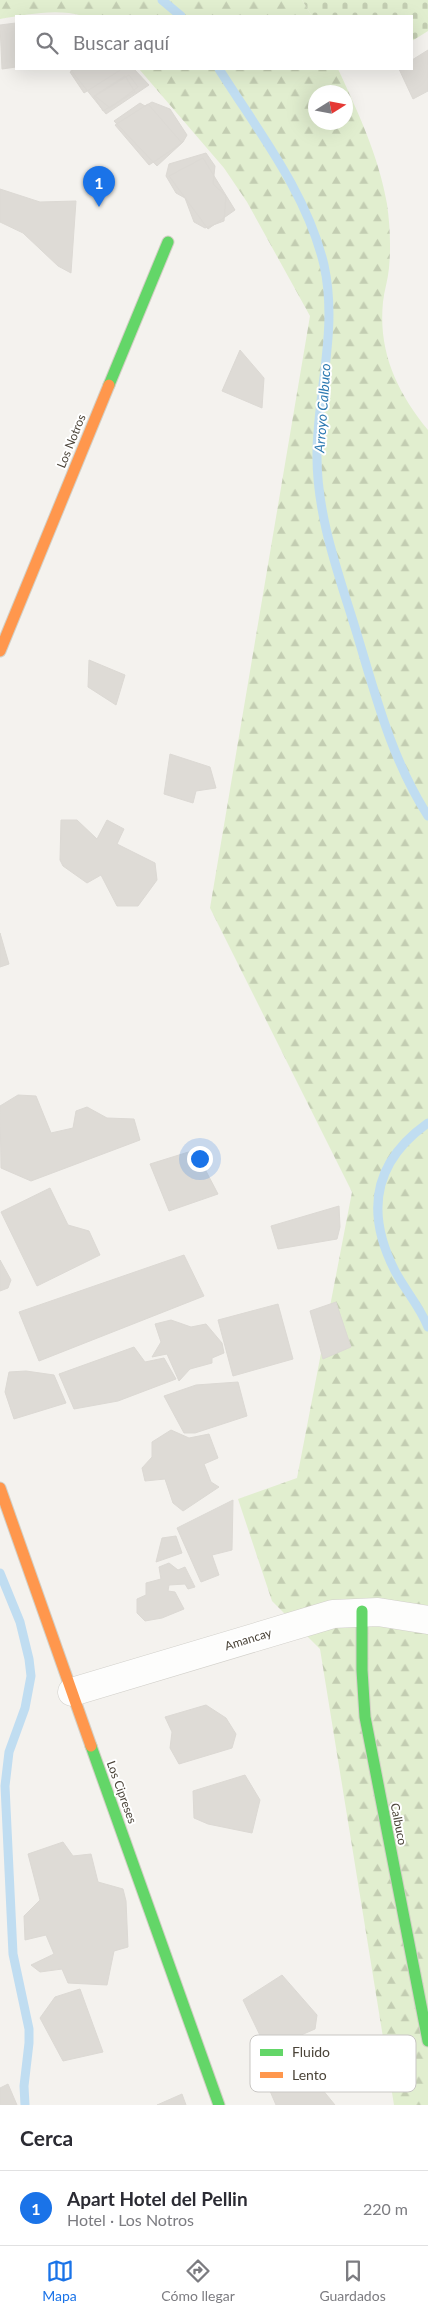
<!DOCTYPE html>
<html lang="es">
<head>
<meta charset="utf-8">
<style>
  :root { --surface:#fff; --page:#f7f7f7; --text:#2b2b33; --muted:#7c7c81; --line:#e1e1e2; --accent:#1a73e8 }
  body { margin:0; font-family:Lato,sans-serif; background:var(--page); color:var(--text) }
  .compass { position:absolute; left:308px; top:85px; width:45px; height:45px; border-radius:50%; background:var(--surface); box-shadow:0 5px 20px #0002; rotate:79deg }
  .you { position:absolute; left:199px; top:1158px; width:18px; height:18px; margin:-12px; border:4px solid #fff; border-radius:50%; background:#1a73e8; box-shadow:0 0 0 8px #1a73e833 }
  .badge { display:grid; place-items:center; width:32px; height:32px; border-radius:50%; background:var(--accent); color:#fff; font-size:16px; font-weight:700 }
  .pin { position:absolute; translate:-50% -41px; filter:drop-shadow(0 1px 2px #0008) }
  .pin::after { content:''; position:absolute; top:26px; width:18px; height:15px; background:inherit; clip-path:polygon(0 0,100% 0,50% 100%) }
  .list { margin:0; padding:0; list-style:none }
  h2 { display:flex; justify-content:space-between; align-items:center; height:65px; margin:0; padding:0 20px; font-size:21px }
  h2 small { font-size:16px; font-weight:400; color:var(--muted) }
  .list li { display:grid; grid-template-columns:32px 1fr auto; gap:15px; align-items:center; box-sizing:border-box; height:75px; padding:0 20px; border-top:1px solid var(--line) }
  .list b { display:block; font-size:19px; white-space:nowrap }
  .list p { margin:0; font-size:16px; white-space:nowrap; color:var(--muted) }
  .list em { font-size:16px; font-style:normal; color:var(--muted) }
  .icon { flex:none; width:28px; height:28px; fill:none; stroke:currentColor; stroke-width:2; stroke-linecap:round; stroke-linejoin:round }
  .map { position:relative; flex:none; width:428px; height:2105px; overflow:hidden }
  .search { position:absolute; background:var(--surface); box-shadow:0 5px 20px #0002; left:15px; right:15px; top:15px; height:55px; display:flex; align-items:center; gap:12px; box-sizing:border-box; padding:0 18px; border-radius:0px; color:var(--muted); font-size:19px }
  .sheet { height:140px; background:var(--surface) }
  nav { display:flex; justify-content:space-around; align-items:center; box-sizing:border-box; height:70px; border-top:1px solid var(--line); background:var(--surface); font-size:14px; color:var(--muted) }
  nav a { display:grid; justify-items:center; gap:2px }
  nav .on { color:var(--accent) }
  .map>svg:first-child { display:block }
  .forest { fill:url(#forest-firs); fill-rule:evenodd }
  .cemetery { fill:url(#cemetery-stones) }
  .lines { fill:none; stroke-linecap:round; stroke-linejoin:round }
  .stream { stroke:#c0ddf1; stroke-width:9 }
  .building { fill:#dedbd6; stroke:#dcd9d4 }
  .street-casing { stroke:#d2d0cb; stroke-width:29 }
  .fast-casing { stroke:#d3cfc5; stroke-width:13 }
  .slow-casing { stroke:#d3cfc5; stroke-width:13 }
  .street { stroke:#fdfdfc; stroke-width:28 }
  .fast { stroke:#63d668; stroke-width:11 }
  .slow { stroke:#ff974d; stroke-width:11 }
  .labels { text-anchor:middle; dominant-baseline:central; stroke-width:4; stroke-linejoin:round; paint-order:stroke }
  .street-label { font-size:12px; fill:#4b4439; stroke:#fff }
  .water-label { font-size:14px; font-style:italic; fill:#2e7ab2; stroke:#fff }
  .key { fill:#fff; stroke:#c9c7c4; stroke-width:1 }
  .key-label { font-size:14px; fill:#4b4439 }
</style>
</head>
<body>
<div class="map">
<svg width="428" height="2105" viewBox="0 0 428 2105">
  <defs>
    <pattern id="forest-firs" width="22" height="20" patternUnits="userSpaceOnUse" patternTransform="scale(1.25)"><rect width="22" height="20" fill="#e1eecf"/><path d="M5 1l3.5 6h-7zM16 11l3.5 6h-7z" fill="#c3cdb2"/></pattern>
    <pattern id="cemetery-stones" width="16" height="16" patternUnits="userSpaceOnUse" patternTransform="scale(1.25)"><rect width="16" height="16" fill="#e1eecf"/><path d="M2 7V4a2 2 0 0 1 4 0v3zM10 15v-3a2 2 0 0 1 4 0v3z" fill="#c3cdb2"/></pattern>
  </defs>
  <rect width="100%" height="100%" fill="#f4f2ee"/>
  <!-- forest -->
  <path class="forest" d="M 0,0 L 302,0 L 312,16 L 83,16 C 55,8 27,15 0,19 Z
    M 139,69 L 338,69 C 358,112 379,157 387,204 C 390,225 391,247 389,268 C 388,280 384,291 383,302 C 378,352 397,392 428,430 L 428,2105 L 394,2105 L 320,1649 L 272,1601 L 238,1499 L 297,1478 L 352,1192 L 210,908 L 310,316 L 247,202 L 224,168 ZM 316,92 L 346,92 L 346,122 L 316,122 Z"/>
  <!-- cemetery -->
  <path class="cemetery" d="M 302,0 L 428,0 L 428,31 L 412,41 L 412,16 L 312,16 Z"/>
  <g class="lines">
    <!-- stream -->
    <path class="stream" d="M 162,0 L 181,16
      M 219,69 C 258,131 307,193 324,265 C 338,328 318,390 317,452 C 316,515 339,575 357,634 C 376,697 392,760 428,816
      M 428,1123 C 373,1162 365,1212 395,1271 C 405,1290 420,1307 428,1327
      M 0,1573 L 20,1622 L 29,1659 L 31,1676 L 25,1708 L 9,1752 L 5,1786 L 13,1954 L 29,2029 L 29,2043 L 24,2086 L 25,2105"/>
  </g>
  <!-- building -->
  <path class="building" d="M 16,23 L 16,67 L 2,69 L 0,25 Z
    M 428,50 L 428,91 L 413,99 L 399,69 L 412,69 L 412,60 Z
    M 70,69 L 134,69 L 149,85 L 106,114 Z
    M 75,69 L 122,69 L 84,93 L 70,72 Z
    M 129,75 L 138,87 L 110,108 L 95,96 Z
    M 125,76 L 135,92 L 103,111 L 94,96 Z
    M 152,102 L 170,109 L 187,135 L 183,142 L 157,166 L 114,121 L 140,103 L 145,106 Z
    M 148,104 L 182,143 L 149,165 L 115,125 Z
    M 206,153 L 215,166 L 213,184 L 226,196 L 224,221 L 205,228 L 194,222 L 185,198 L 176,193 L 166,176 L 169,164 Z
    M 203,158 L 235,210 L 208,229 L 169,176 Z
    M 0,189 L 40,202 L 76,201 L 71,273 L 58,266 L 23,233 L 0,222 Z
    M 240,350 L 264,378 L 262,408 L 222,391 Z
    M 89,660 L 125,675 L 116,705 L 88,687 Z
    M 170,754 L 210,767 L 216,788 L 196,791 L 193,803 L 164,794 Z
    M 61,820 L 77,820 L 97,839 L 107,820 L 124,829 L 117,844 L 155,863 L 157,880 L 138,906 L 117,906 L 101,875 L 87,883 L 63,866 L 60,860 Z
    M 0,933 L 9,964 L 0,967 Z
    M 18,1095 L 36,1096 L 51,1133 L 73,1128 L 76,1111 L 87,1107 L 107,1118 L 134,1119 L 140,1140 L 31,1181 L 1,1168 L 0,1106 Z
    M 195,1150 L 218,1194 L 169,1211 L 150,1164 Z
    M 50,1188 L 68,1225 L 89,1231 L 100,1255 L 37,1286 L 1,1212 Z
    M 339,1206 L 340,1227 L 337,1239 L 278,1249 L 271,1226 Z
    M 184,1255 L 204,1296 L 39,1361 L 19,1312 Z
    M 0,1260 L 11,1280 L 8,1288 L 0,1291 Z
    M 336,1302 L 351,1347 L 323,1359 L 310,1311 Z
    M 278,1304 L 293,1359 L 233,1376 L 218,1320 Z
    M 171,1320 L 191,1327 L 206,1324 L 222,1343 L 224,1353 L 212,1358 L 212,1363 L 190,1369 L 179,1381 L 167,1354 L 152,1357 L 161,1342 L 155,1324 Z
    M 134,1347 L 145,1362 L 164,1358 L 176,1379 L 118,1401 L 74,1409 L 59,1374 Z
    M 26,1371 L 54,1375 L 66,1403 L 14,1419 L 5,1392 L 9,1372 Z
    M 238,1382 L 247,1416 L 195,1433 L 184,1433 L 164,1396 L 196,1385 Z
    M 171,1430 L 189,1438 L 209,1434 L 218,1458 L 204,1464 L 211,1482 L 219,1487 L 183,1511 L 173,1503 L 165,1479 L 145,1481 L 142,1468 L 152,1457 L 152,1442 Z
    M 233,1500 L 232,1550 L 212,1555 L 219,1575 L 201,1582 L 177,1528 Z
    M 176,1536 L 182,1553 L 156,1562 L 162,1538 Z
    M 169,1563 L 178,1570 L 185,1567 L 195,1587 L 188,1589 L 185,1584 L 169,1585 L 168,1591 L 175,1592 L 184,1609 L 162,1618 L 145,1621 L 137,1613 L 137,1599 L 146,1595 L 146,1583 L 161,1579 L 159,1567 Z
    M 206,1705 L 226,1718 L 236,1734 L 232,1748 L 179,1764 L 170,1748 L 172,1732 L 165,1717 Z
    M 245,1775 L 260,1800 L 252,1833 L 208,1824 L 194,1818 L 193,1791 Z
    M 63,1842 L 73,1856 L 91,1854 L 98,1882 L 123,1889 L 126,1901 L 128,1947 L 114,1951 L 107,1985 L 68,1983 L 62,1969 L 40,1972 L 31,1965 L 54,1954 L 46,1935 L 25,1940 L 24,1916 L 40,1900 L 28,1854 Z
    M 282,1975 L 317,2015 L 315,2029 L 267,2050 L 243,2000 Z
    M 80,1989 L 103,2052 L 63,2061 L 40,2018 L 55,1997 Z
    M 299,2061 L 335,2105 L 276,2105 L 264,2077 Z
    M 8,2084 L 17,2105 L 0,2105 L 0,2088 Z
    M 182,2094 L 186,2105 L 157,2105 Z"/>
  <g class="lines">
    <!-- street casing -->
    <g class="street-casing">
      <path id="street" d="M 72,1692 L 333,1614 L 378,1612 L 428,1620"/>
    </g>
    <!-- fast casing -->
    <g class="fast-casing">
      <path id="fast" d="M 109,385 L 168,242
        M 362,1611 L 362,1670 L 365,1717 L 428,2041
        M 91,1746 L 219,2105"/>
    </g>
    <!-- slow casing -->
    <g class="slow-casing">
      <path id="slow" d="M 0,651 L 109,385
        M 0,1488 L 91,1746"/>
    </g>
    <!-- street -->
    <use href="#street" class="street"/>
    <!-- fast -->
    <use href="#fast" class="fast"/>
    <!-- slow -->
    <use href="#slow" class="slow"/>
  </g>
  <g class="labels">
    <!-- street labels -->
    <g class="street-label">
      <text transform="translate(71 441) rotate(-68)">Los Notros</text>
      <text transform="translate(248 1639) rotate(-17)">Amancay</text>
      <text transform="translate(122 1792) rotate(70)">Los Cipreses</text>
      <text transform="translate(399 1824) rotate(79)">Calbuco</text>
    </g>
    <!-- water labels -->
    <g class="water-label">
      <text transform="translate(322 408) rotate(-86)">Arroyo Calbuco</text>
    </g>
  </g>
  <!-- legend -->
  <rect x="250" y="2035" width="166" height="57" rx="8" class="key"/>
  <rect x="260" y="2049" width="23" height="7" fill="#63d668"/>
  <rect x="260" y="2072" width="23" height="6" fill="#ff974d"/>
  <g class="key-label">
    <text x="292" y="2057">Fluido</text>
    <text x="292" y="2080">Lento</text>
  </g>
</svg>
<svg class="compass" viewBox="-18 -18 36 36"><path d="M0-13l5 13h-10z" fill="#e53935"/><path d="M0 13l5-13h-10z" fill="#7c7c81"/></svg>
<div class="you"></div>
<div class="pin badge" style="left:99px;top:207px">1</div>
<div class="search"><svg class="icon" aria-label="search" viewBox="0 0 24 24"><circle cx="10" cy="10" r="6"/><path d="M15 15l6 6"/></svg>Buscar aquí</div>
</div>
<section class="sheet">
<h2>Cerca<small></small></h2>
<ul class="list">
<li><span class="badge">1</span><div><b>Apart Hotel del Pellin</b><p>Hotel · Los Notros</p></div><em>220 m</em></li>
</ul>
</section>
<nav>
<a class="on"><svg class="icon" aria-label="map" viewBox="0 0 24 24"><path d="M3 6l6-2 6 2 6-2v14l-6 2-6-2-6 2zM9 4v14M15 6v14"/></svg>Mapa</a>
<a><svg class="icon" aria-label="directions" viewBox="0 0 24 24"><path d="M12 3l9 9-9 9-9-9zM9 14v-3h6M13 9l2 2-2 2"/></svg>Cómo llegar</a>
<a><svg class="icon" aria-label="saved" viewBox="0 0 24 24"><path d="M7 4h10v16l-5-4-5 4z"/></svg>Guardados</a>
</nav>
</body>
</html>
